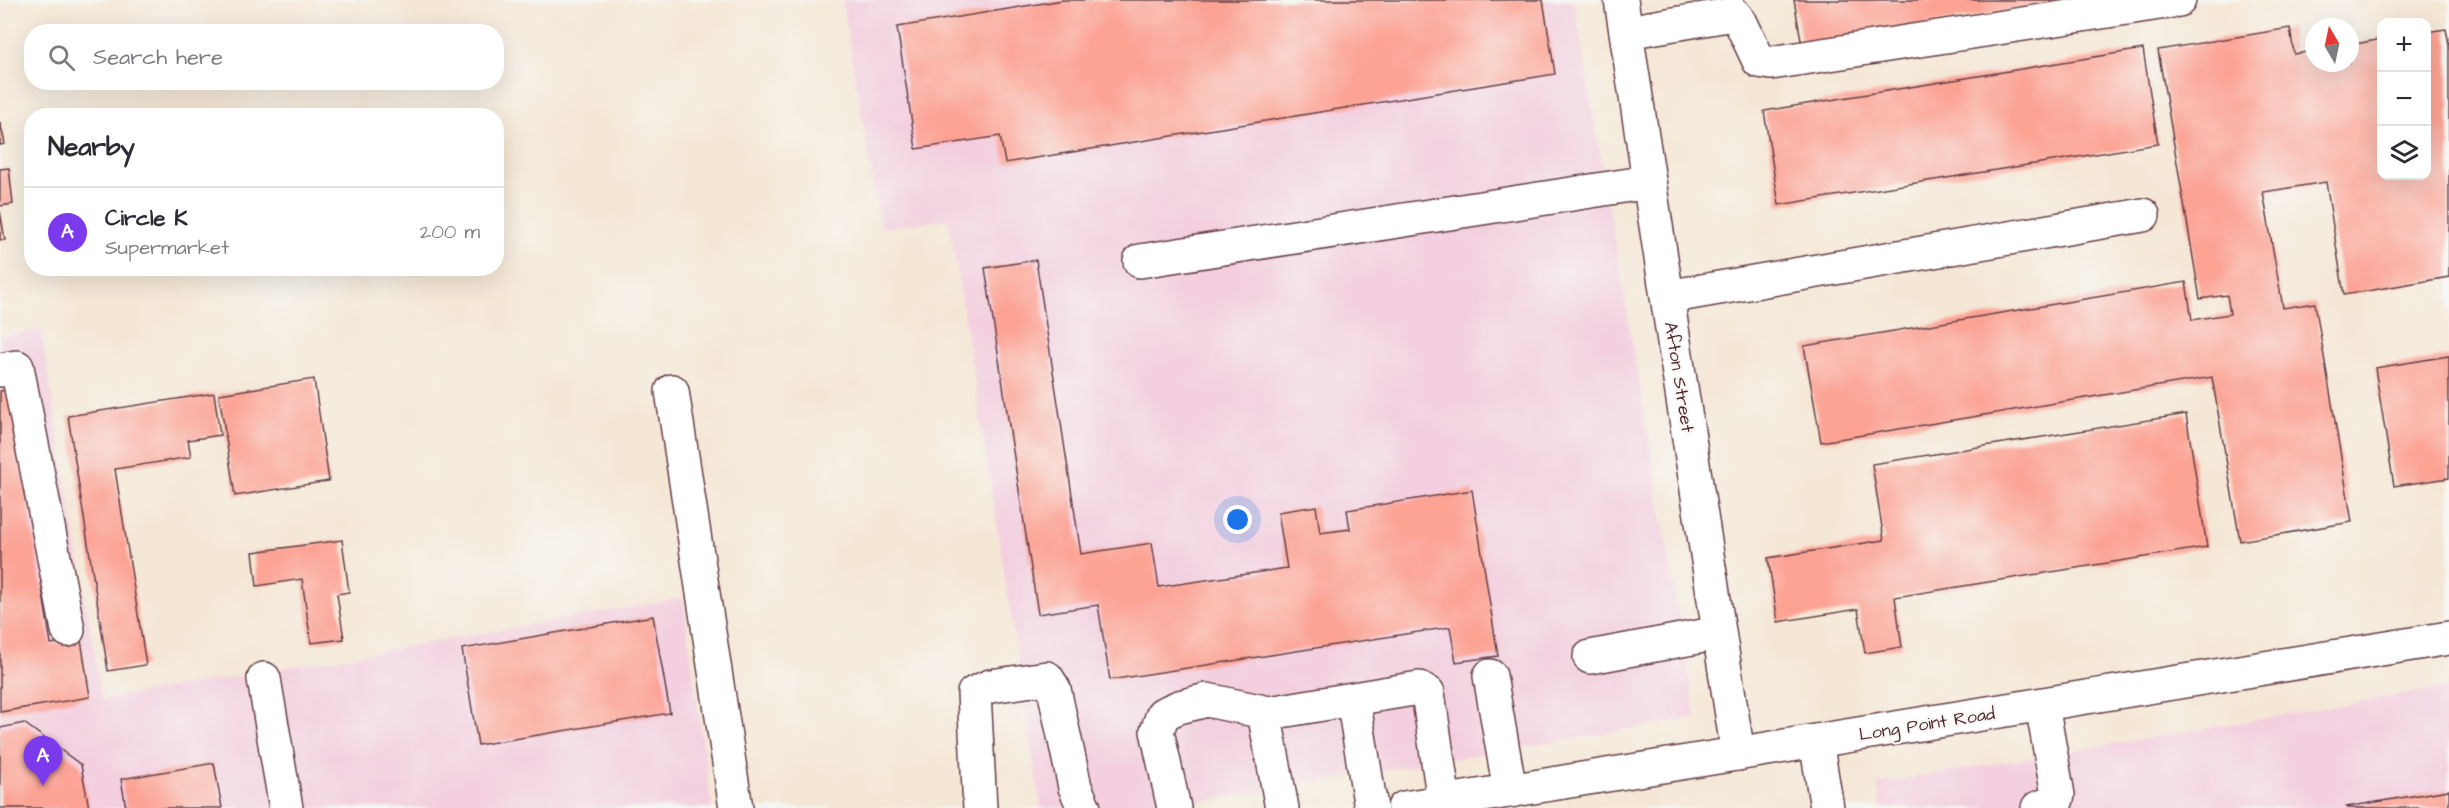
<!DOCTYPE html>
<html lang="en">
<head>
<meta charset="utf-8">
<style>
  :root { --surface:#fff; --page:#f7f7f7; --text:#2b2b33; --muted:#7c7c81; --line:#e1e1e2; --accent:#7c3aed }
  body { margin:0; font-family:"Architects Daughter",sans-serif; background:var(--page); color:var(--text) }
  .controls { position:absolute; right:18px; top:18px; display:grid; overflow:hidden; border-radius:12px; box-shadow:0 6px 24px #0002 }
  .controls button { width:54px; height:54px; display:grid; place-items:center; padding:0; border:0; border-bottom:2px solid var(--line); background:var(--surface); color:var(--text); font:30px sans-serif }
  .compass { position:absolute; left:2305px; top:18px; width:54px; height:54px; border-radius:50%; background:var(--surface); box-shadow:0 6px 24px #0002; rotate:351deg }
  .you { position:absolute; left:1238px; top:520px; width:21px; height:21px; margin:-15px; border:4px solid #fff; border-radius:50%; background:#1a73e8; box-shadow:0 0 0 9px #1a73e833 }
  .badge { display:grid; place-items:center; width:39px; height:39px; border-radius:50%; background:var(--accent); color:#fff; font-size:20px; font-weight:700 }
  .pin { position:absolute; translate:-50% -50px; filter:drop-shadow(0 2px 3px #0008) }
  .pin::after { content:''; position:absolute; top:32px; width:21px; height:18px; background:inherit; clip-path:polygon(0 0,100% 0,50% 100%) }
  .list { margin:0; padding:0; list-style:none }
  h2 { display:flex; justify-content:space-between; align-items:center; height:78px; margin:0; padding:0 24px; font-size:26px }
  h2 small { font-size:20px; font-weight:400; color:var(--muted) }
  .list li { display:grid; grid-template-columns:39px 1fr auto; gap:18px; align-items:center; box-sizing:border-box; height:90px; padding:0 24px; border-top:2px solid var(--line) }
  .list b { display:block; font-size:22px; white-space:nowrap }
  .list p { margin:0; font-size:20px; white-space:nowrap; color:var(--muted) }
  .list em { font-size:20px; font-style:normal; color:var(--muted) }
  .icon { flex:none; width:33px; height:33px; fill:none; stroke:currentColor; stroke-width:2; stroke-linecap:round; stroke-linejoin:round }
  .map { position:relative; flex:none; width:2449px; height:808px; overflow:hidden }
  .search { position:absolute; background:var(--surface); box-shadow:0 6px 24px #0002; left:24px; top:24px; width:480px; height:66px; display:flex; align-items:center; gap:15px; box-sizing:border-box; padding:0 21px; border-radius:24px; color:var(--muted); font-size:22px }
  .panel { position:absolute; background:var(--surface); box-shadow:0 6px 24px #0002; left:24px; top:108px; width:480px; height:168px; border-radius:24px }
  .map>svg:first-child { display:block }
  .built { fill:#f3cfdf }
  .building { fill:#fca394 }
  .lines { fill:none; stroke-linecap:round; stroke-linejoin:round }
  .minor-casing { stroke:#643d45; stroke-width:36 }
  .major-casing { stroke:#643d45; stroke-width:36 }
  .minor { stroke:#fff; stroke-width:33 }
  .major { stroke:#fff; stroke-width:33 }
  .labels { text-anchor:middle; dominant-baseline:central; stroke-width:4.5; stroke-linejoin:round; paint-order:stroke }
  .street-label { font-size:18px; fill:#4a1f2b; stroke:#f6f6f2 }
</style>
</head>
<body>
<div class="map">
<svg width="2449" height="808" viewBox="0 0 2449 808">
  <rect width="100%" height="100%" fill="#f6f6f2"/>
  <filter id="ink" filterUnits="userSpaceOnUse"><feTurbulence type="fractalNoise" baseFrequency=".0167" numOctaves="2"/><feDisplacementMap in="SourceGraphic" scale="12" xChannelSelector="R" yChannelSelector="G"/><feConvolveMatrix kernelMatrix="1 2 1 2 8 2 1 2 1" color-interpolation-filters="sRGB"/></filter>
  <filter id="wash" filterUnits="userSpaceOnUse"><feTurbulence type="fractalNoise" baseFrequency=".008" numOctaves="4" result="noise"/><feDisplacementMap in="SourceGraphic" scale="24" xChannelSelector="R" yChannelSelector="G"/><feGaussianBlur stdDeviation="1.35" result="paint"/><feColorMatrix in="noise" values="0 0 0 0 0 0 0 0 0 0 0 0 0 0 0 0 0 1.4 0 .05"/><feComposite in="paint" operator="in"/></filter>
  <g filter="url(#wash)">
    <rect width="100%" height="100%" fill="#f5e7d6"/>
    <!-- built -->
    <path class="built" d="M 842,0 L 1574,0 L 1696,718 L 1161,808 L 1041,808 L 949,219 L 881,228 Z
      M 41,330 L 102,700 L 683,598 L 712,808 L 0,808 L 0,718 L 67,706 L 0,716 L 0,337 Z
      M 2449,687 L 2449,808 L 1881,808 L 1877,784 Z"/>
    <g id="blocks">
      <!-- building -->
      <path class="building" d="M 1063,0 L 1543,0 L 1555,74 L 1005,163 L 1000,136 L 916,149 L 897,27 Z
        M 1794,0 L 2073,0 L 1802,46 Z
        M 2290,28 L 2294,54 L 2314,51 L 2314,63 L 2350,63 L 2350,45 L 2382,39 L 2382,176 L 2426,176 L 2426,32 L 2446,29 L 2449,44 L 2449,277 L 2344,295 L 2326,182 L 2263,192 L 2283,308 L 2315,303 L 2352,522 L 2240,541 L 2212,377 L 1821,442 L 1804,346 L 2186,282 L 2192,320 L 2230,314 L 2227,295 L 2200,299 L 2158,50 Z
        M 2143,49 L 2158,144 L 1779,205 L 1764,111 Z
        M 0,122 L 5,144 L 0,145 Z
        M 9,168 L 13,204 L 0,206 L 0,169 Z
        M 0,211 L 5,240 L 0,240 Z
        M 1036,260 L 1081,554 L 1152,543 L 1159,587 L 1287,568 L 1278,512 L 1316,506 L 1320,533 L 1350,529 L 1347,510 L 1472,490 L 1498,656 L 1456,662 L 1450,627 L 1110,680 L 1098,605 L 1038,614 L 985,268 Z
        M 2449,356 L 2449,478 L 2394,486 L 2375,368 Z
        M 314,379 L 329,481 L 235,496 L 219,394 Z
        M 10,389 L 51,644 L 81,640 L 90,697 L 0,712 L 0,391 Z
        M 214,393 L 220,435 L 188,440 L 191,457 L 115,469 L 146,665 L 108,671 L 68,416 Z
        M 2186,414 L 2207,547 L 1895,597 L 1902,647 L 1865,653 L 1858,609 L 1778,622 L 1768,558 L 1884,540 L 1872,464 Z
        M 342,540 L 349,592 L 337,594 L 344,639 L 311,643 L 302,579 L 257,586 L 253,552 Z
        M 653,616 L 670,713 L 478,745 L 462,649 Z
        M 24,723 L 81,765 L 89,808 L 0,808 L 0,728 Z
        M 214,763 L 222,808 L 126,808 L 121,779 Z
        M 2449,790 L 2449,808 L 2347,808 L 2346,807 Z"/>
    </g>
  </g>
  <g filter="url(#ink)">
    <use href="#blocks" fill-opacity="0" stroke="#643d45" stroke-width="1.5"/>
    <g class="lines">
      <!-- minor casing -->
      <g class="minor-casing">
        <path id="minor" d="M 1621,0 L 1738,754
          M 1626,32 L 1734,14 L 1741,23 L 1759,61 L 1771,63 L 2179,0
          M 1140,261 L 1649,182
          M 1667,297 L 2143,215
          M 0,370 L 17,367 L 68,630
          M 672,391 L 736,808
          M 1590,657 L 1719,633
          M 1490,676 L 1510,791
          M 264,679 L 286,808
          M 1353,699 L 1371,808
          M 1816,741 L 1827,808
          M 980,808 L 974,693 L 990,686 L 1047,678 L 1054,689 L 1075,787 L 1084,808
          M 1174,808 L 1157,731 L 1163,714 L 1179,707 L 1207,700 L 1269,713
          M 1282,808 L 1266,723 L 1269,713 L 1419,688 L 1428,693 L 1444,802
          M 2038,808 L 2056,802 L 2058,795 L 2042,705"/>
      </g>
      <!-- major casing -->
      <g class="major-casing">
        <path id="major" d="M 1404,808 L 2449,638"/>
      </g>
      <!-- minor -->
      <use href="#minor" class="minor"/>
      <!-- major -->
      <use href="#major" class="major"/>
    </g>
  </g>
  <g class="labels">
    <!-- street labels -->
    <g class="street-label">
      <text transform="translate(1679 377) rotate(81)">Afton Street</text>
      <text transform="translate(1927 724) rotate(-9)">Long Point Road</text>
    </g>
  </g>
</svg>
<div class="controls">
<button>+</button>
<button>−</button>
<button><svg class="icon" aria-label="layers" viewBox="0 0 24 24"><path d="M12 4l9 5-9 5-9-5zM3 14l9 5 9-5"/></svg></button>
</div>
<svg class="compass" viewBox="-18 -18 36 36"><path d="M0-13l5 13h-10z" fill="#e53935"/><path d="M0 13l5-13h-10z" fill="#7c7c81"/></svg>
<div class="you"></div>
<div class="pin badge" style="left:43px;top:786px">A</div>
<div class="search"><svg class="icon" aria-label="search" viewBox="0 0 24 24"><circle cx="10" cy="10" r="6"/><path d="M15 15l6 6"/></svg>Search here</div>
<section class="panel">
<h2>Nearby<small></small></h2>
<ul class="list">
<li><span class="badge">A</span><div><b>Circle K</b><p>Supermarket</p></div><em>200 m</em></li>
</ul>
</section>
</div>
</body>
</html>
